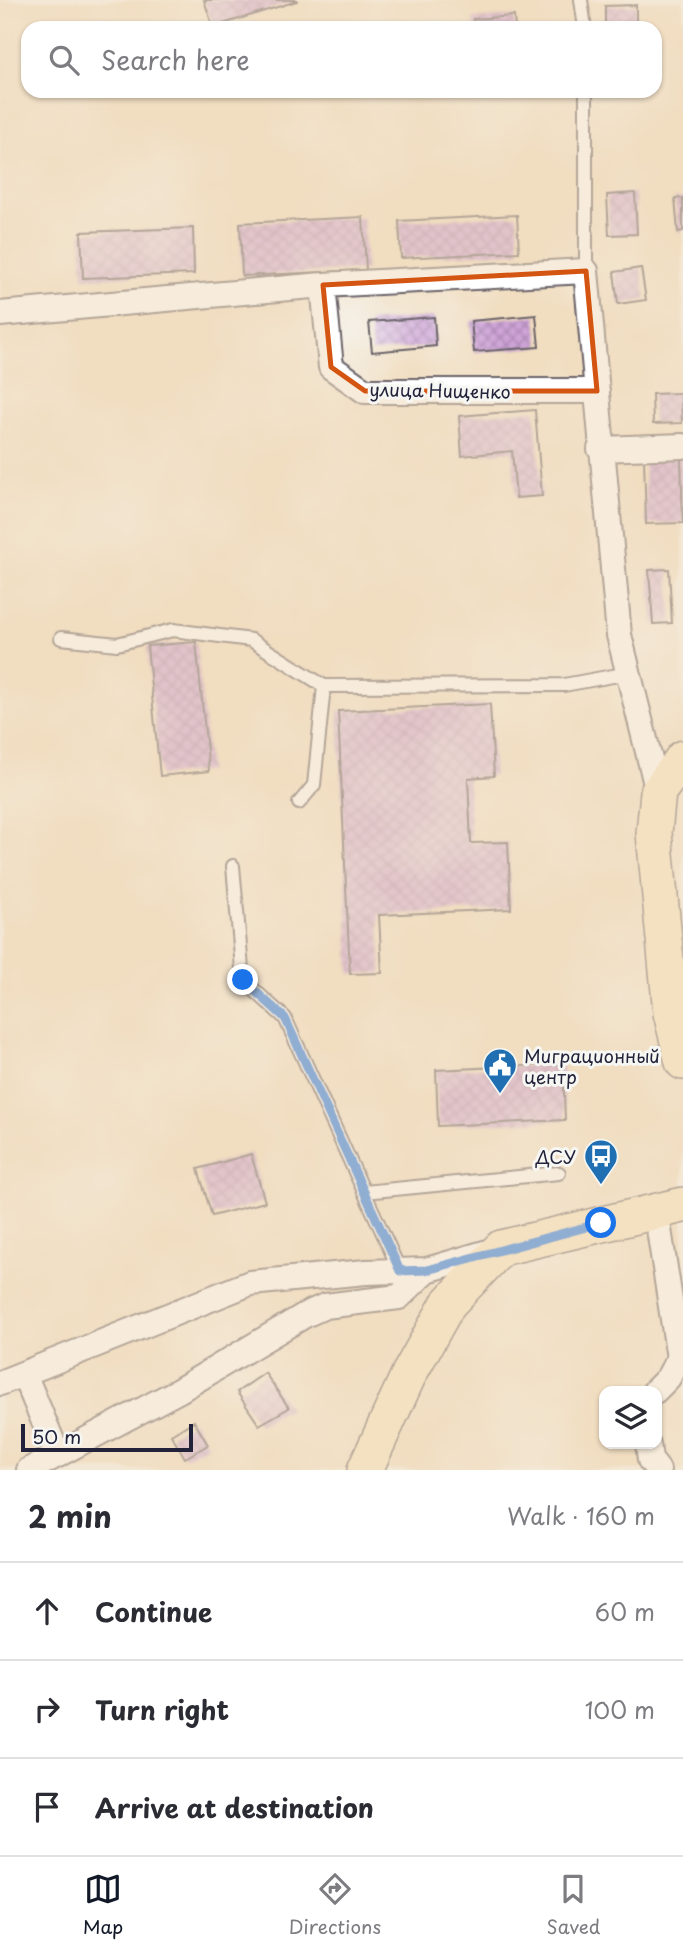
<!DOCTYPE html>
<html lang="en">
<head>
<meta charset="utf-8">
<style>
  :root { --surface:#fff; --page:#f2f2f3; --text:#2b2b33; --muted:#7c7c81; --line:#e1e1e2; --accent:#111827 }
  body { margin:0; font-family:"Playpen Sans",sans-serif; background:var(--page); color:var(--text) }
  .controls { position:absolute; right:21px; bottom:21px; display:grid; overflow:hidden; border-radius:14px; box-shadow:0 2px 5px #0004 }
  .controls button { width:63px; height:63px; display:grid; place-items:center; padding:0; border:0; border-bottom:2px solid var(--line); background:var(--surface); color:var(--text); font:35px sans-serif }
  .scale { position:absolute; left:21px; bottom:18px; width:172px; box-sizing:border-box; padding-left:7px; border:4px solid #22223b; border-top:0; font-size:19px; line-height:24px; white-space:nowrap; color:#22223b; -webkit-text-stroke:5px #f6f6f2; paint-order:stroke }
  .stop { position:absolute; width:21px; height:21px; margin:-16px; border:5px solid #1a73e8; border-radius:50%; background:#fff }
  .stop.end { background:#1a73e8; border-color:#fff; box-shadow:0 2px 7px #0008 }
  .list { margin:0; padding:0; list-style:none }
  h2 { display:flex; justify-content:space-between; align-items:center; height:91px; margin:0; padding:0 28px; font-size:30px }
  h2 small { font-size:23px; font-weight:400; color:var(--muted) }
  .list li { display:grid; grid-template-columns:46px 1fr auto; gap:21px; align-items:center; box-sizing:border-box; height:98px; padding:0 28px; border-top:2px solid var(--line) }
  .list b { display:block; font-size:26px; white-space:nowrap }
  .list em { font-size:23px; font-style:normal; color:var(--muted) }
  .icon { flex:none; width:38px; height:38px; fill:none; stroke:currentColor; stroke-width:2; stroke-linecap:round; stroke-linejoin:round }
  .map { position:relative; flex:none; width:683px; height:1470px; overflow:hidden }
  .search { position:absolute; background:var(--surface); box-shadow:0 2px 5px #0004; left:21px; right:21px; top:21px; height:77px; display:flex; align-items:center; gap:18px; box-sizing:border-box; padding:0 24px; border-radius:21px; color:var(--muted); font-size:26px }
  .sheet { height:385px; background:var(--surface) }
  nav { display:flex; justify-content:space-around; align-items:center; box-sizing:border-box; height:98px; border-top:2px solid var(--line); background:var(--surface); font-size:19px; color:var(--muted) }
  nav a { display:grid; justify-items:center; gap:4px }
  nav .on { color:var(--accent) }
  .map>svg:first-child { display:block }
  .building { fill:url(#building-cross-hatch) }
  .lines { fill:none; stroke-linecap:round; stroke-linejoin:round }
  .lane-casing { stroke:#6a6369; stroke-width:16 }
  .street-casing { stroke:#6a6369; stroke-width:28 }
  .secondary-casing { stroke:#6a6369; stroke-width:38 }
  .lane { stroke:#fff; stroke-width:12 }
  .street { stroke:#fff; stroke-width:24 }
  .secondary { stroke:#f9e7c3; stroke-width:35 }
  .route { stroke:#1a73e8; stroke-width:9 }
  .marked { fill:none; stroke:#d45411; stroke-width:5; stroke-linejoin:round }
  .labels { text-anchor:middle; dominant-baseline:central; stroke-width:6; stroke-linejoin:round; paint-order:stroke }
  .street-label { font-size:18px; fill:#22223b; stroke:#f6f6f2 }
  .poi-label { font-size:18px; fill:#22223b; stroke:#f6f6f2; text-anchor:start }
</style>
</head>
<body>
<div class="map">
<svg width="683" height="1470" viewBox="0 0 683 1470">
  <defs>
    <pattern id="building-cross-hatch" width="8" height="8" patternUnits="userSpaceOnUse" patternTransform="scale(1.75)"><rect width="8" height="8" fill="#cfa4d8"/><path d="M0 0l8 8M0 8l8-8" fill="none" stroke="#a885b0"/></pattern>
  </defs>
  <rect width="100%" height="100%" fill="#f6f6f2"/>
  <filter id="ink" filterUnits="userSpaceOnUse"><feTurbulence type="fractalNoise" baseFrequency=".0143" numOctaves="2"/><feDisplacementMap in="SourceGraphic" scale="14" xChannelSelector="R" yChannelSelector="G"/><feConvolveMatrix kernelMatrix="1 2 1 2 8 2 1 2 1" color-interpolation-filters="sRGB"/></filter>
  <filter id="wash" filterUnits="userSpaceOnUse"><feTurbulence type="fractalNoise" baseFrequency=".00686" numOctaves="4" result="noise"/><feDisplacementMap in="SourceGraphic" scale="28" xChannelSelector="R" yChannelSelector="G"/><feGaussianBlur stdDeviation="1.57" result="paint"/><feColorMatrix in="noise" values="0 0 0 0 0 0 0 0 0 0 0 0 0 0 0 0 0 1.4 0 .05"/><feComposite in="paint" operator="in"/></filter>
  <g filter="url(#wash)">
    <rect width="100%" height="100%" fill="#f1ddbf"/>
    <g id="blocks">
      <!-- building -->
      <path class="building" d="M 204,0 L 297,0 L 297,1 L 213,27 Z
        M 636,5 L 636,28 L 605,28 L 605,6 Z
        M 514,16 L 515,28 L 474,28 L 473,19 Z
        M 635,193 L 637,234 L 609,235 L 607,195 Z
        M 675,198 L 683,198 L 683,231 L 678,232 Z
        M 517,215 L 519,252 L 401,258 L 399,221 Z
        M 363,217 L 366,270 L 242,276 L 240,223 Z
        M 193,228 L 194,274 L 83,278 L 81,232 Z
        M 641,268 L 646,300 L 618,304 L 614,272 Z
        M 536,315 L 539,347 L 474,352 L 471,321 Z
        M 434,317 L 436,346 L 372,352 L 369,322 Z
        M 681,393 L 682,423 L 653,424 L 652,394 Z
        M 535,410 L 542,496 L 516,498 L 512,451 L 462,456 L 459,416 Z
        M 681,457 L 683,523 L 646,524 L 644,458 Z
        M 669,569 L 672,623 L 653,624 L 649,570 Z
        M 196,642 L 209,771 L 160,776 L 147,646 Z
        M 490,704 L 494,776 L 468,778 L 471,843 L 508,842 L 511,909 L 379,915 L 382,973 L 350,974 L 338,711 Z
        M 563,1064 L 565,1120 L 438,1126 L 436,1070 Z
        M 251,1154 L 265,1202 L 212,1216 L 198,1169 Z
        M 265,1373 L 289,1408 L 259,1425 L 237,1392 Z
        M 194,1421 L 208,1445 L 185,1458 L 171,1435 Z"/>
    </g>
  </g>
  <g filter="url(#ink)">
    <use href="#blocks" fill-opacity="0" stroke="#6a6369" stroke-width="2"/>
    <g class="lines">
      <!-- lane casing -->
      <g class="lane-casing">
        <path id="lane" d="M 581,0 L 585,28
          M 586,271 L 586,91
          M 61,638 L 117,644 L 173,630 L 251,640 L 324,686 L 314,785 L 299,803
          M 324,686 L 564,685 L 629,673
          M 233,866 L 243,980 L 285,1018 L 400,1271
          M 364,1192 L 559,1173"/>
      </g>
      <!-- street casing -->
      <g class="street-casing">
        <path id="street" d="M 323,285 L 331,367 L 365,391 L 597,391
          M 0,314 L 323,285 L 586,271 L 619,635 L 658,792
          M 600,449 L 683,446
          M 24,1374 L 58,1455
          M 0,1383 L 250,1283 L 366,1272 L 427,1270 L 498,1249
          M 655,1391 L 668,1378 L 679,1358 L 656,1210
          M 648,1444 L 650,1460 L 658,1470
          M 29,1470 L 178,1391 L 305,1315 L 325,1306 L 399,1297 L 427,1270"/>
      </g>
      <!-- secondary casing -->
      <g class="secondary-casing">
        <path id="secondary" d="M 683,758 L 658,792 L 654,833 L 671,1013 L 683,1062
          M 365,1470 L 409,1374 L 448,1304 L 501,1248 L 683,1205"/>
      </g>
      <!-- lane -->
      <use href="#lane" class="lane"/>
      <!-- street -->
      <use href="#street" class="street"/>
      <!-- secondary -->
      <use href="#secondary" class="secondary"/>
    </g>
  </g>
  <g class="lines" filter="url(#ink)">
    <!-- route -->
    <path class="route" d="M 243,980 L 285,1018 L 400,1271 L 427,1270 L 601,1223"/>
  </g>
  <!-- marked area -->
  <path d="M0 0H683V1470H0ZM 586,271 L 597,391 L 365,391 L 331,367 L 323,285 Z" fill="#f1ddbf" fill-opacity=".55" fill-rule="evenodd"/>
  <path class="marked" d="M 586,271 L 597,391 L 365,391 L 331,367 L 323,285 Z"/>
  <!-- icons -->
  <defs>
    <g id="civic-pin" transform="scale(1.75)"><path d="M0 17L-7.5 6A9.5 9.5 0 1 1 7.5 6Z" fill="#1f6fb2" stroke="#f6f6f2"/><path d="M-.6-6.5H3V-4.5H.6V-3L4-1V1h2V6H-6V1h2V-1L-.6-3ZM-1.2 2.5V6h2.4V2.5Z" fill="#fff"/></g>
    <g id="bus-pin" transform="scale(1.75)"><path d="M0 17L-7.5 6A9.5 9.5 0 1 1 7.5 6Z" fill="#1f6fb2" stroke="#f6f6f2"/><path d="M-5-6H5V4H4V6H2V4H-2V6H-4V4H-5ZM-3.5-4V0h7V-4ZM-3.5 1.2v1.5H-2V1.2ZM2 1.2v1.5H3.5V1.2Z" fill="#fff"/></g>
  </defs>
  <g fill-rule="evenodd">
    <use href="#civic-pin" x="500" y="1065"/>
    <use href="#bus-pin" x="601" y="1156"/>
  </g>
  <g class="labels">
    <!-- street labels -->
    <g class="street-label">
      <text transform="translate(440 390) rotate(1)">улица Нищенко</text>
    </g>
    <!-- poi labels -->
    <g class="poi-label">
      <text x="524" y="1055">Миграционный<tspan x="524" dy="21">центр</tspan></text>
      <text x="576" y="1156" text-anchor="end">ДСУ</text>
    </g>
  </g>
</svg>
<div class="controls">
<button><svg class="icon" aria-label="layers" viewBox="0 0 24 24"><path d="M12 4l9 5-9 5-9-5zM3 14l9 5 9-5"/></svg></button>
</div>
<div class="scale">50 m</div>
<div class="stop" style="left:601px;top:1223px"></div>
<div class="stop end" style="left:243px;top:980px"></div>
<div class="search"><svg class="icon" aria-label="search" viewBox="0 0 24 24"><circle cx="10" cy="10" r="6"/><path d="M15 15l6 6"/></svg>Search here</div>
</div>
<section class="sheet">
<h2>2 min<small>Walk · 160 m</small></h2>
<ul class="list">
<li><svg class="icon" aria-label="ahead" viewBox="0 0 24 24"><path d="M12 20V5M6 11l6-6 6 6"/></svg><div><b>Continue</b></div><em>60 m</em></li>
<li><svg class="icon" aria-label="right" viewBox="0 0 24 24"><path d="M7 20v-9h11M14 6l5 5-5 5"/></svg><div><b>Turn right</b></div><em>100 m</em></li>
<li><svg class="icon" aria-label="arrive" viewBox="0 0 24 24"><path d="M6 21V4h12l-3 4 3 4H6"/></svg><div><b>Arrive at destination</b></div></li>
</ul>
</section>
<nav>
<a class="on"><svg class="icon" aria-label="map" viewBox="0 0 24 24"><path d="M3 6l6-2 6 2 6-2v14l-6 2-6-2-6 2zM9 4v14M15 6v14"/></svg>Map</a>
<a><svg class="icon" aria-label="directions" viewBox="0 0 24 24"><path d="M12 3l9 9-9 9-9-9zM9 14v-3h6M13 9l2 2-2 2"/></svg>Directions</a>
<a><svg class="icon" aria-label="saved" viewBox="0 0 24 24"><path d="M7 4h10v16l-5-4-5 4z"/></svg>Saved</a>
</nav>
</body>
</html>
